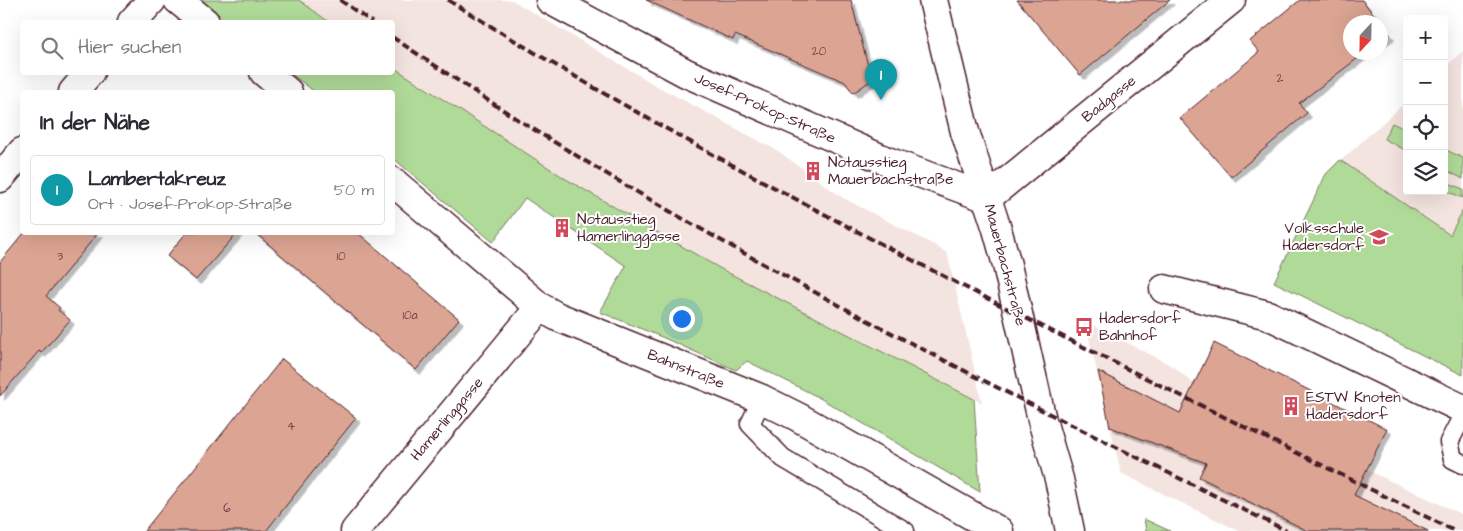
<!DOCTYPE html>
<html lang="de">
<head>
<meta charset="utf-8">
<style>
  :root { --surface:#fff; --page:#f7f7f7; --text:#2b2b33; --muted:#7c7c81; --line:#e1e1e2; --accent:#d1495b }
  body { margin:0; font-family:"Architects Daughter",sans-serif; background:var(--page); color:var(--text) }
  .controls { position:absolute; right:15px; top:15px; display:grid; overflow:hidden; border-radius:5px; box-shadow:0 5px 20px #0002 }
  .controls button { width:45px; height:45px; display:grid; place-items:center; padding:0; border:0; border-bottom:1px solid var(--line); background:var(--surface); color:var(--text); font:25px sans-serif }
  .compass { position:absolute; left:1343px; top:15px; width:45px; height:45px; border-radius:50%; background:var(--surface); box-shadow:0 5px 20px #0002; rotate:202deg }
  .you { position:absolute; left:681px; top:318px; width:18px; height:18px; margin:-12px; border:4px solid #fff; border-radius:50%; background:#1a73e8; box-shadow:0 0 0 8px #1a73e833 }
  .badge { display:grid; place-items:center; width:32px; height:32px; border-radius:50%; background:var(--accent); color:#fff; font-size:16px; font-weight:700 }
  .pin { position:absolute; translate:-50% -41px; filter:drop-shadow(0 1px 2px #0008) }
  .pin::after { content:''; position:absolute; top:26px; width:18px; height:15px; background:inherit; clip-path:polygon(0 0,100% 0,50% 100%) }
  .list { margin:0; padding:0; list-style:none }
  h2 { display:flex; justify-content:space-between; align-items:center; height:65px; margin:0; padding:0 20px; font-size:21px }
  h2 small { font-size:16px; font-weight:400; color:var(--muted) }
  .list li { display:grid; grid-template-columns:32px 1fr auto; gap:15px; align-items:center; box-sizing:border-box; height:70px; margin:0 10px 10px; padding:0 10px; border:1px solid var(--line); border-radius:5px }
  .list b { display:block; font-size:19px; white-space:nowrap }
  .list p { margin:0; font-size:16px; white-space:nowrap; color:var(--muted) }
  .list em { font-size:16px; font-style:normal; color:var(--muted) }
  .icon { flex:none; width:28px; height:28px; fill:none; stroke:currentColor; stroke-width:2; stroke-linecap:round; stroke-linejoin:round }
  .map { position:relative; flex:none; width:1463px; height:531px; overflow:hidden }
  .search { position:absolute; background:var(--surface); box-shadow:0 5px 20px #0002; left:20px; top:20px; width:375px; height:55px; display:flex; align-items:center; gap:12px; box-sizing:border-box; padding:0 18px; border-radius:5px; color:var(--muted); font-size:19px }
  .panel { position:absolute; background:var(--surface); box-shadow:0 5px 20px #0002; left:20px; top:90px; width:375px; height:145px; border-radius:5px }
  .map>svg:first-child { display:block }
  .built { fill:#f4e4df }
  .green { fill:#afda98; stroke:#7c7c62 }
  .building { fill:#dca593; stroke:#4a1f2b; filter:url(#shadow) }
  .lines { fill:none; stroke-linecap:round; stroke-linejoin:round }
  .lane-casing { stroke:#4a1f2b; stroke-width:21 }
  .street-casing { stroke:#4a1f2b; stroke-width:31 }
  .secondary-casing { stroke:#4a1f2b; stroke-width:31 }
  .lane { stroke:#fff; stroke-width:18 }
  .street { stroke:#fff; stroke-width:28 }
  .secondary { stroke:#fff; stroke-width:28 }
  .rail { stroke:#4a1f2b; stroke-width:4; stroke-dasharray:8 4; stroke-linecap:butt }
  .labels { text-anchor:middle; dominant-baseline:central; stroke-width:4; stroke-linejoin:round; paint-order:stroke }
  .number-label { font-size:12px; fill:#6e4045 }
  .street-label { font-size:15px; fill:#4a1f2b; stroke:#fff }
  .poi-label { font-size:15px; fill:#4a1f2b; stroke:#fff; text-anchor:start }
</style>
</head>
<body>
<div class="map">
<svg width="1463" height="531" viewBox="0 0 1463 531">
  <defs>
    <filter id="shadow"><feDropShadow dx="4.5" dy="4.5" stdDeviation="0" flood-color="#0004"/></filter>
  </defs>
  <rect width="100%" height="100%" fill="#fff"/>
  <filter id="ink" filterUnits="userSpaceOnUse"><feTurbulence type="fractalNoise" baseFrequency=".02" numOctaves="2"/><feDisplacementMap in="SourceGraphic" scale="10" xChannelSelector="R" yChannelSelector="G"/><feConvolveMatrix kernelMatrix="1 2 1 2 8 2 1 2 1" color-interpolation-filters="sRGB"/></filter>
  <g filter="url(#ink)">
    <!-- built -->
    <path class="built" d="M 299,0 L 512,0 L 657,86 L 778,151 L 843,198 L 934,245 L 947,253 L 970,350 L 982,403 L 721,269 L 566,179 L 393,67 L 392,22 L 329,22 Z
      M 1463,51 L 1463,375 L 1274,282 L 1326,174 L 1407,101 L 1407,191 L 1444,191 L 1444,68 Z
      M 1085,321 L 1174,367 L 1194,384 L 1367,470 L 1463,515 L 1463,531 L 1239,531 L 1121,473 Z"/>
    <!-- green -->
    <path class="green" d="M 201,0 L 299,0 L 329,22 L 228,22 Z
      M 393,67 L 566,179 L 721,269 L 974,399 L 980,492 L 818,397 L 747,361 L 736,370 L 664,338 L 600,312 L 626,266 L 525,198 L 493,242 L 393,158 L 392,92 L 315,92 L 290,73 L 392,72 Z
      M 1392,123 L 1407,130 L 1407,151 L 1384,139 Z
      M 1444,149 L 1463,158 L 1463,179 L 1444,169 Z
      M 1340,160 L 1450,235 L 1463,210 L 1463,375 L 1274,282 L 1326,174 Z
      M 1444,181 L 1463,189 L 1463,198 L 1444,190 Z
      M 1144,519 L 1170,531 L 1146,531 Z"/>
    <!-- building -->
    <path class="building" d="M 646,0 L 851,0 L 867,62 L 876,77 L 853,93 L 845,82 L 735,35 L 733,40 Z
      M 1017,0 L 1170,0 L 1080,75 Z
      M 1300,0 L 1362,0 L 1380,22 L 1350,22 L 1350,52 L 1366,52 L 1299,103 L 1307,113 L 1231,177 L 1180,118 L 1259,52 L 1250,41 Z
      M 1380,23 L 1390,35 L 1380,42 Z
      M 25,232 L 99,232 L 46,296 L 60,308 L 58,310 L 70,320 L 41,353 L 39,351 L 0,396 L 0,262 Z
      M 187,232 L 238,232 L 196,280 L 167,256 Z
      M 254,232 L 357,232 L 459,319 L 416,370 Z
      M 1214,343 L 1387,429 L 1354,495 L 1428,531 L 1308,531 L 1199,477 L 1206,463 L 1110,427 L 1098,371 L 1180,413 Z
      M 282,359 L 356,418 L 327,454 L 266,531 L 144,531 Z"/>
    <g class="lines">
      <!-- lane casing -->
      <g class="lane-casing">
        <path id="lane" d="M 762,399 L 750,424 L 783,458 L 905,531
          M 1463,415 L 1449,442 L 1453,459 L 1463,464"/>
      </g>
      <!-- street casing -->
      <g class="street-casing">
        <path id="street" d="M 178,0 L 205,22
          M 550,0 L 686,73 L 887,161 L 987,198
          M 132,22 L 152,0
          M 264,72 L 288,92
          M 73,92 L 90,72
          M 0,178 L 22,152
          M 392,181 L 540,307 L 558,317 L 762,399 L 798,417 L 999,531
          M 1164,289 L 1268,315 L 1463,409
          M 355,531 L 540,307"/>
      </g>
      <!-- secondary casing -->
      <g class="secondary-casing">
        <path id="secondary" d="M 933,0 L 965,132 L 997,229 L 1007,265 L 1042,420 L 1059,479 L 1070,531
          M 987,198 L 1231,0"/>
      </g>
      <!-- lane -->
      <use href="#lane" class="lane"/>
      <!-- street -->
      <use href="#street" class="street"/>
      <!-- secondary -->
      <use href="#secondary" class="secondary"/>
      <!-- rail -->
      <path class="rail" d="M 340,0 L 372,22
        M 448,0 C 526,48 605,95 685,139 C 937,278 1197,403 1455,531
        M 392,37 C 451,76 509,115 569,151 C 800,293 1044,412 1287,531"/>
    </g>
  </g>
  <!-- icons -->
  <defs>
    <g id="building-bare" transform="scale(1.5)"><path d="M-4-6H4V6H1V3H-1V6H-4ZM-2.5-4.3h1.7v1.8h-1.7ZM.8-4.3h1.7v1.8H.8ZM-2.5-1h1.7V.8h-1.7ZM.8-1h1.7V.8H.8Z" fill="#d1495b" stroke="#fff" stroke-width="2.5" paint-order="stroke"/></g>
    <g id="school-bare" transform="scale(1.5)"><path d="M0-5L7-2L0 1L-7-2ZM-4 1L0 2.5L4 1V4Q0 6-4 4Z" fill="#d1495b" stroke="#fff" stroke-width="2.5" paint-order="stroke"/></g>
    <g id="bus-bare" transform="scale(1.5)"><path d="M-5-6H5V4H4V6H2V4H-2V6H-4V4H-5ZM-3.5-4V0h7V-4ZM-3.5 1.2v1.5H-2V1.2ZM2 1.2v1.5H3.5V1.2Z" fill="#d1495b" stroke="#fff" stroke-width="2.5" paint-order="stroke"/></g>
  </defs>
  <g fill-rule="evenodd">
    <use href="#building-bare" x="813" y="171"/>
    <use href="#building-bare" x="562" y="228"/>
    <use href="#school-bare" x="1379" y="237"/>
    <use href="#bus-bare" x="1084" y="327"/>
    <use href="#building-bare" x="1291" y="406"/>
  </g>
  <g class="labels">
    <!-- number labels -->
    <g class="number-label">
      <text x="819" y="51">20</text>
      <text x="1280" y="78">2</text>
      <text x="60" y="256">3</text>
      <text x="341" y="256">10</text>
      <text x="410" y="315">10a</text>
      <text x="291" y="426">4</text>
      <text x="227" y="508">6</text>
    </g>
    <!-- street labels -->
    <g class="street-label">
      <text transform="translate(1109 99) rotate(-39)">Badgasse</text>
      <text transform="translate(765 108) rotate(24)">Josef-Prokop-Straße</text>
      <text transform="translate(1005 265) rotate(75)">Mauerbachstraße</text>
      <text transform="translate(686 369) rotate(22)">Bahnstraße</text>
      <text transform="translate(447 419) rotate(-50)">Hamerlinggasse</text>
    </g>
    <!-- poi labels -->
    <g class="poi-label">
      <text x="828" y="162">Notausstieg<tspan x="828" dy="17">Mauerbachstraße</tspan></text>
      <text x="577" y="219">Notausstieg<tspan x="577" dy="17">Hamerlinggasse</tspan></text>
      <text x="1364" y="228" text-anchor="end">Volksschule<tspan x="1364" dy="17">Hadersdorf</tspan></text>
      <text x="1099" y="318">Hadersdorf<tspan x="1099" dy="17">Bahnhof</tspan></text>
      <text x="1306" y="397">ESTW Knoten<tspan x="1306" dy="17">Hadersdorf</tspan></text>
    </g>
  </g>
</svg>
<div class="controls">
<button>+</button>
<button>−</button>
<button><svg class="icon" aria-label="locate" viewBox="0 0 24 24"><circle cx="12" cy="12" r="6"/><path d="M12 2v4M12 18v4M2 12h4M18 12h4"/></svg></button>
<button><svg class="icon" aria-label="layers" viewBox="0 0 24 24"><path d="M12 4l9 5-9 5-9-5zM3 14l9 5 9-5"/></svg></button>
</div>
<svg class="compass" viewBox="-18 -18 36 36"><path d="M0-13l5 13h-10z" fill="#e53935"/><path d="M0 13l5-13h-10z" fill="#7c7c81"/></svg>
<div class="you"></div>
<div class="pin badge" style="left:881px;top:100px;background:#0f9aa8">1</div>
<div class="search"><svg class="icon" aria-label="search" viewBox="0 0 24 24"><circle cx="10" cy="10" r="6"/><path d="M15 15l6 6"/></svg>Hier suchen</div>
<section class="panel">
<h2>In der Nähe<small></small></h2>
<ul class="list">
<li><span class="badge" style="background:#0f9aa8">1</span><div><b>Lambertakreuz</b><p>Ort · Josef-Prokop-Straße</p></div><em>50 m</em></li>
</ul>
</section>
</div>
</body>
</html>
